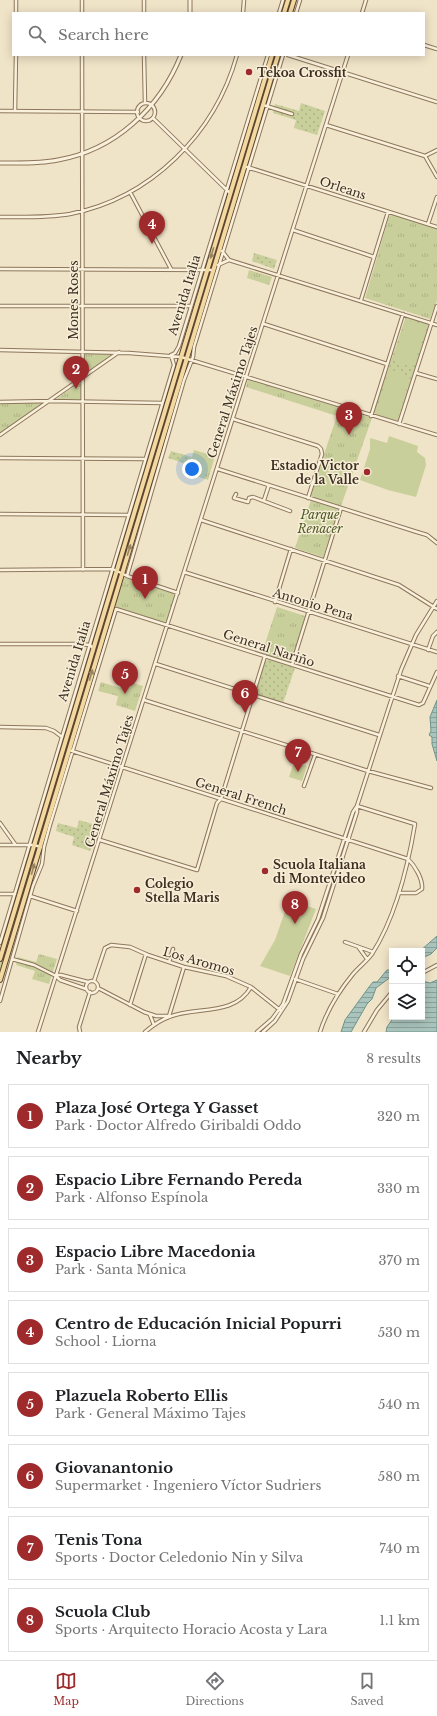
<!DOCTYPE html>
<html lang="en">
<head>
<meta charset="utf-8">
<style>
  :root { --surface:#fff; --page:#f2f2f2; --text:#202124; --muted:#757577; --line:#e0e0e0; --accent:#9e2a2b }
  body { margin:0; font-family:"Libre Baskerville",serif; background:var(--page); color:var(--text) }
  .controls { position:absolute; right:12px; bottom:12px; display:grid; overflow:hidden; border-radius:0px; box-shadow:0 2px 10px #0003 }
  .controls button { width:36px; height:36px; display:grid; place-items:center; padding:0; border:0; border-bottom:1px solid var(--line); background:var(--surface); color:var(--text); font:20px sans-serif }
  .you { position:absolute; left:192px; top:469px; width:14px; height:14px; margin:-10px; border:3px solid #fff; border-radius:50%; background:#1a73e8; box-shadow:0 0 0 6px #1a73e833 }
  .badge { display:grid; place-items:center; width:26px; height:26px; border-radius:50%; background:var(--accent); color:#fff; font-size:13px; font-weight:700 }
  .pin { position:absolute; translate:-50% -33px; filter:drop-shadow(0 1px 2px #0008) }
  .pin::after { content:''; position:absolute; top:21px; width:14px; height:12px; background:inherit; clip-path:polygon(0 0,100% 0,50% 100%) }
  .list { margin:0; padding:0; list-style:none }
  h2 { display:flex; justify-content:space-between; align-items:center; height:52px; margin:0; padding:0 16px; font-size:17px }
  h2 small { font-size:13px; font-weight:400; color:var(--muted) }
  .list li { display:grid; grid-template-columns:26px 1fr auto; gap:12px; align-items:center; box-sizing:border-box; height:64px; margin:0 8px 8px; padding:0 8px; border:1px solid var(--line); border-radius:0px }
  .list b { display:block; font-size:15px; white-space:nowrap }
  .list p { margin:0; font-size:13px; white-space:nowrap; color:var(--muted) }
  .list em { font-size:13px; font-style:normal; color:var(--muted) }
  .icon { flex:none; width:22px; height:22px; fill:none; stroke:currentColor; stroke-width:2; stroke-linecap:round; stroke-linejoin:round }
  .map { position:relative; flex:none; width:437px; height:1032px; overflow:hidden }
  .search { position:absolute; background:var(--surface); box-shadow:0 2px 10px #0003; left:12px; right:12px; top:12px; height:44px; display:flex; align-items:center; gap:10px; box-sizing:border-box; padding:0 14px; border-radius:0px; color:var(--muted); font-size:15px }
  .sheet { height:628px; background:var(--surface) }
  nav { display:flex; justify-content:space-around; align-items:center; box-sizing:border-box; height:56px; border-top:1px solid var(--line); background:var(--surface); font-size:11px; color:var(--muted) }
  nav a { display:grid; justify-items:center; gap:2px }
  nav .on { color:var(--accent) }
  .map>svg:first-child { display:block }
  .grass { fill:url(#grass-dots) }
  .park { fill:url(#park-tufts) }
  .pitch { fill:#c9cf9b }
  .water { fill:url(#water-rules); stroke:#6f938a }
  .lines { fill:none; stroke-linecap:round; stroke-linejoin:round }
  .minor-casing { stroke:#8d765c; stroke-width:4.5 }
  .tertiary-casing { stroke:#8d765c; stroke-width:5 }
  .primary-casing { stroke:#5b4430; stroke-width:6 }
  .minor { stroke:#faf1dc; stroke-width:2.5 }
  .tertiary { stroke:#faf1dc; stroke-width:3 }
  .primary { stroke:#f3d9a0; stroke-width:4 }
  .oneway { fill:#988460 }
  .poi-dot { fill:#9e2a2b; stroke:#f7eed8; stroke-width:1.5 }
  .labels { text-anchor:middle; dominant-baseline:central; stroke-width:3; stroke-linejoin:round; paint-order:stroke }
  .poi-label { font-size:12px; font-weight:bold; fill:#3d2e20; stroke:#f7eed8; text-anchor:start }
  .street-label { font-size:12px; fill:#3d2e20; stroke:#f7eed8 }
  .park-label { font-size:12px; font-style:italic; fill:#4d5a26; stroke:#f7eed8 }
</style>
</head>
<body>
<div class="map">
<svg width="437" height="1032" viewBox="0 0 437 1032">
  <defs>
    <pattern id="grass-dots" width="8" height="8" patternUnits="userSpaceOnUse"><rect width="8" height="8" fill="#c9cf9b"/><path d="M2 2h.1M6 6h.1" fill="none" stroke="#aeb285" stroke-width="1.8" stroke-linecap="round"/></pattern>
    <pattern id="park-tufts" width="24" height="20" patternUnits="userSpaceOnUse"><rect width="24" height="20" fill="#c9cf9b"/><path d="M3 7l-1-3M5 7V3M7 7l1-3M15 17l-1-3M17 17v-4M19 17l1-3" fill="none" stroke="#aeb285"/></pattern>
    <pattern id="water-rules" width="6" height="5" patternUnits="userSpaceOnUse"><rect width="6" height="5" fill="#a9c4bc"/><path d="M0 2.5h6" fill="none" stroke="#8ba098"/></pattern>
  </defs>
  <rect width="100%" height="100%" fill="#f0e4c8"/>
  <!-- grass -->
  <path class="grass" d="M 273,55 L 276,55 L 213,264 L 212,264 Z
    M 301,103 L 325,111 L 317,135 L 294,128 L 296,120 L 273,113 L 275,104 L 299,111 Z
    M 254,253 L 277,260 L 274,269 L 252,261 Z
    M 406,316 L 428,323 L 428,327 L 400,416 L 398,420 L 395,421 L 377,416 L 374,412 Z
    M 176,380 L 178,382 L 121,568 L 120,567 Z
    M 171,451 L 192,457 L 190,465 L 168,458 Z
    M 115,585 L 116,586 L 39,840 L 38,839 Z
    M 270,659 L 295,668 L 283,703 L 257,694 L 256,692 L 265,662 L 267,660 Z
    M 79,820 L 99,826 L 90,851 L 72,845 L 74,837 L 56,831 L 58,823 L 77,828 Z
    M 34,851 L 36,851 L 36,854 L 0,971 L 0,963 Z"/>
  <!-- park -->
  <path class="park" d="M 392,214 L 437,229 L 437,300 L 430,319 L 365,298 L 389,217 Z
    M 249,270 L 272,277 L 269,285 L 247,278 Z
    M 114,353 L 85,375 L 84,374 L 84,356 L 85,354 Z
    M 248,378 L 372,418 L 341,506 L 312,497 L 310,495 L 337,416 L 246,387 Z
    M 79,383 L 82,385 L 81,398 L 80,400 L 55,400 Z
    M 0,403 L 41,403 L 42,405 L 0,435 Z
    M 194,450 L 215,456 L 208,480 L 187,473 Z
    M 311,500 L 335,507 L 339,510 L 323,557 L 295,548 Z
    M 125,578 L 175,594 L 175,597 L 167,621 L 163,622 L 116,607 L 115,602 L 123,579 Z
    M 277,607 L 305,616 L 293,659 L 290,662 L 262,653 Z
    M 123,680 L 143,686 L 135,711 L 116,705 L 118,696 L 98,691 L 101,682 L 120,688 Z
    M 39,954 L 57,959 L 49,984 L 32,979 L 35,971 L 16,965 L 18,957 L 36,962 Z"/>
  <!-- pitch -->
  <path class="pitch" d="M 406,320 L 427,327 L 413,367 L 393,360 Z
    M 389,370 L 410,377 L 397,420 L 376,413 Z
    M 389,436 L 418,446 L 417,452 L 425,458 L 426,465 L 416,497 L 388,490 L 360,480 L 370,449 L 370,438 L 387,443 Z
    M 294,762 L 307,766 L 302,781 L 289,777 Z
    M 289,900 L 316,909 L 290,976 L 260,966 L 275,940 Z"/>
  <!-- water -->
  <path class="water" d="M 437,700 L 437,761 L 432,744 L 432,737 L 429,735 L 431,731 L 430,717 Z
    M 437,936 L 437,948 L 431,954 L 422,958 L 422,951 L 420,951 Z
    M 387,970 L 392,970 L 392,976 L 376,988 L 372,999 L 367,1004 L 351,1032 L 341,1032 L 345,1020 L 369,987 L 373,982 L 377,982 Z
    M 437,980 L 437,1032 L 386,1032 L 387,1027 L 394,1017 L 422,1017 L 422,981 L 430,983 Z"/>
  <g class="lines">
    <!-- minor casing -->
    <g class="minor-casing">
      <path id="minor" d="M 82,0 L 82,13
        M 144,0 L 144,13
        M 16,13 L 16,0
        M 243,13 L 244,0
        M 279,13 L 283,0
        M 296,13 L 300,0
        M 362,13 L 366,0
        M 424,45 L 437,49
        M 82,55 L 83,570
        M 144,55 L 145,103
        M 288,55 L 437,102
        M137 112a9 9 0 1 1 18 0a9 9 0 1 1-18 0Z
        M 263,105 L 292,114
        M 0,111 L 138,112
        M 15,111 L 16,55
        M 153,118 L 230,193
        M 326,125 L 425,156 L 437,150
        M 425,156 L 437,177
        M 247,167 L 437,227
        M 130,192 L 171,269
        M 0,217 C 23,217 47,218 70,214 C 151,198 215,134 237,55
        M 428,224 L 437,197
        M 293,230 L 374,257
        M 229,260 L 437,325
        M 218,265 L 229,260 L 222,251
        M 0,269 L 213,270
        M 361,300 L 388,212
        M 0,306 L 191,306
        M 264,324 L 387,364
        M 0,350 L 129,353 L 181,357 L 437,435
        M 171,355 L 175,353 L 179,346 L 268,55
        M 416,373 L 437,379
        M 0,402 L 50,401 L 162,403
        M 371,416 L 403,314
        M 233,419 L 318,446 L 321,449 L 322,454 L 308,498
        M 399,424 L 437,306
        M 0,435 L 119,352
        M 0,458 L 145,459
        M 218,469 L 417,532 L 427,535 L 437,543
        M 236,494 L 234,498 L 248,502 L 249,498 L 253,497 L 290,511
        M 264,500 L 269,485
        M 0,514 L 129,515
        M 201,520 L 399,585 L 437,609
        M 0,570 L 113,569 L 127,576 L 178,593
        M 184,572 L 437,652
        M 127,576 L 184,380 L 193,357 L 194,347 L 283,55
        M 275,602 L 291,549
        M 116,609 L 419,705 L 423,703 L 437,672
        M 0,644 L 79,644 L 90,645 L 93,648
        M 428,650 L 433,636 L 437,632
        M 156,664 L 379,735
        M 292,665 L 341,508
        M 398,676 L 429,686
        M 144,700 L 368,771 L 431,788
        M 0,727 L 46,728 L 54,731 L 62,737
        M 69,750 L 408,859 C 415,866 423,879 422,889 L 416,893 L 399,893
        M 304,786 L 315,755
        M 0,823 L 15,844
        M 100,840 L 197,870 L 217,803 L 221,799 L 265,656
        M 0,845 L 34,845 L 41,847
        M 0,894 L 15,894
        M 30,896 L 77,911
        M 345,942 L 373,952
        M 0,943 L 174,365 L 171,355
        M 359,948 L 367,959
        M 12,959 L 34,965 L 56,976 L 60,980 L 86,989
        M 169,962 L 173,949
        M 422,973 L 437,965
        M 57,975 L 61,975 L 88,982
        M 295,979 L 338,994
        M 94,981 L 105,948 L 111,945 L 130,947 L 148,955 L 184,967 L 226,976 L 251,987 L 280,1010
        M86 987a6 6 0 1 1 12 0a6 6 0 1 1-12 0Z
        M 98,988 L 144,1012 L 156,1016 L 169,1016 L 184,967
        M 0,1001 L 33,886 L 42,864 L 44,847 L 50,825 L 116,609
        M 130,1005 L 146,954
        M 150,1015 L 154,1025
        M 38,1032 L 348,55
        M 80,1032 L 79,1027 L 90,992
        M 145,1032 C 152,1026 160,1020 169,1017 C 196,1006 234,1017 251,987
        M 257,1032 L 272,1019 L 283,1004 L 301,954 L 318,919 L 353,812 L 357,806 L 401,670 L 416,635 L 437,601
        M 263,1032 L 275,1021 L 288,1001 L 303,959 L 323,918 L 357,812 L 357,806
        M 320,1032 C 327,1010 339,991 353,974 C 359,967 367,961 372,954 C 395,918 408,866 415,824 L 357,806
        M 364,1032 L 377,1010 L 392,992"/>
    </g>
    <!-- tertiary casing -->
    <g class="tertiary-casing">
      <path id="tertiary" d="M 190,13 L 190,0
        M 0,163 C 19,163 39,164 58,160 C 115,150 160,108 181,55"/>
    </g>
    <!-- primary casing -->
    <g class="primary-casing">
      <path id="primary" d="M 284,13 L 288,0
        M 290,13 L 294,0
        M 0,959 L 272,55
        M 0,980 L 278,55"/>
    </g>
    <!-- minor -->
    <use href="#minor" class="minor"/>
    <!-- tertiary -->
    <use href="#tertiary" class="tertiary"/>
    <!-- primary -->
    <use href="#primary" class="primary"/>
  </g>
  <!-- one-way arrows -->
  <defs><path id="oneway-solid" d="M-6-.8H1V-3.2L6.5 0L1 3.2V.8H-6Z"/></defs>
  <g class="oneway">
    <use href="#oneway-solid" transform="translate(212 253) rotate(107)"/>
    <use href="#oneway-solid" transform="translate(129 550) rotate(-73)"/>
    <use href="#oneway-solid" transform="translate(91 675) rotate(-73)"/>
    <use href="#oneway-solid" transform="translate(33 869) rotate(-74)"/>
  </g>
  <!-- markers -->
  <g class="poi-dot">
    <circle cx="249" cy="72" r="4"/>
    <circle cx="367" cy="472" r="4"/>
    <circle cx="265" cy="871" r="4"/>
    <circle cx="137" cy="890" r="4"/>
  </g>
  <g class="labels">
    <!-- poi labels -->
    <g class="poi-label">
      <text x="257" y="72">Tekoa Crossfit</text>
      <text x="359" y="465" text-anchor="end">Estadio Victor<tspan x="359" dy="14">de la Valle</tspan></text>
      <text x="273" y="864">Scuola Italiana<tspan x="273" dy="14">di Montevideo</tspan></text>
      <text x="145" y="883">Colegio<tspan x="145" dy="14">Stella Maris</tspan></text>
    </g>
    <!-- street labels -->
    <g class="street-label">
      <text transform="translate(343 188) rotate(18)">Orleans</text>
      <text transform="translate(184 295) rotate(-73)">Avenida Italia</text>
      <text transform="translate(73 300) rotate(-90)">Mones Roses</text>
      <text transform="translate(232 392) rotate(-72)">General Máximo Tajes</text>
      <text transform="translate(313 604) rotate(17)">Antonio Pena</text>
      <text transform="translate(269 648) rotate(18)">General Nariño</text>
      <text transform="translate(74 661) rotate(-73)">Avenida Italia</text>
      <text transform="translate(109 781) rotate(-73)">General Máximo Tajes</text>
      <text transform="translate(241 796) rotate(18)">General French</text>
      <text transform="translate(199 961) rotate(16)">Los Aromos</text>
    </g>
    <!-- park labels -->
    <g class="park-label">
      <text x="320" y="514">Parque<tspan x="320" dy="14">Renacer</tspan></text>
    </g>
  </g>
</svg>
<div class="controls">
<button><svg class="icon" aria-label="locate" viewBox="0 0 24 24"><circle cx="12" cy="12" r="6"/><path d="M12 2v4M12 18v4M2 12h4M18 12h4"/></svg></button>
<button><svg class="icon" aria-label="layers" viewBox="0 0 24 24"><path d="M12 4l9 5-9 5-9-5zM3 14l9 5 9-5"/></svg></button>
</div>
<div class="you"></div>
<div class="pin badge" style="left:145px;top:599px">1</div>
<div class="pin badge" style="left:76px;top:389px">2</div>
<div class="pin badge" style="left:349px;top:435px">3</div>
<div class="pin badge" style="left:152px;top:244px">4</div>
<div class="pin badge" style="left:125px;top:694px">5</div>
<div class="pin badge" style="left:245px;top:713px">6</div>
<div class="pin badge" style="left:298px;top:772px">7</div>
<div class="pin badge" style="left:295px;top:924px">8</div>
<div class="search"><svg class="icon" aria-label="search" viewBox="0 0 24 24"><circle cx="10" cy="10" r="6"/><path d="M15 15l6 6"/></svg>Search here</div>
</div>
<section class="sheet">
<h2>Nearby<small>8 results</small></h2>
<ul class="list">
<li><span class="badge">1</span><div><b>Plaza José Ortega Y Gasset</b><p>Park · Doctor Alfredo Giribaldi Oddo</p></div><em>320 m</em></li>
<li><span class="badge">2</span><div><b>Espacio Libre Fernando Pereda</b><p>Park · Alfonso Espínola</p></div><em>330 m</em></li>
<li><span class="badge">3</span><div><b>Espacio Libre Macedonia</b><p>Park · Santa Mónica</p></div><em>370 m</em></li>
<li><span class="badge">4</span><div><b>Centro de Educación Inicial Popurri</b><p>School · Liorna</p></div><em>530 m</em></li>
<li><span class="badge">5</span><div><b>Plazuela Roberto Ellis</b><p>Park · General Máximo Tajes</p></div><em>540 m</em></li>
<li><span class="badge">6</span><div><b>Giovanantonio</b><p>Supermarket · Ingeniero Víctor Sudriers</p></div><em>580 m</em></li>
<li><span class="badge">7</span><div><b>Tenis Tona</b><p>Sports · Doctor Celedonio Nin y Silva</p></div><em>740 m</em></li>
<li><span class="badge">8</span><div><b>Scuola Club</b><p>Sports · Arquitecto Horacio Acosta y Lara</p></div><em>1.1 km</em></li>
</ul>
</section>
<nav>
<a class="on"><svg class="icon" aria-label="map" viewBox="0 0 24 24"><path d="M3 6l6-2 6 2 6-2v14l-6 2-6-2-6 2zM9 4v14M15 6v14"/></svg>Map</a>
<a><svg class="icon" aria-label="directions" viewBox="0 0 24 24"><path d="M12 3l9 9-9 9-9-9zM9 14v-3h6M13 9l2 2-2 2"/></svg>Directions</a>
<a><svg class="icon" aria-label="saved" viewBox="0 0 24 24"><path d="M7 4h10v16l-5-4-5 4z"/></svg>Saved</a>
</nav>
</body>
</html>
